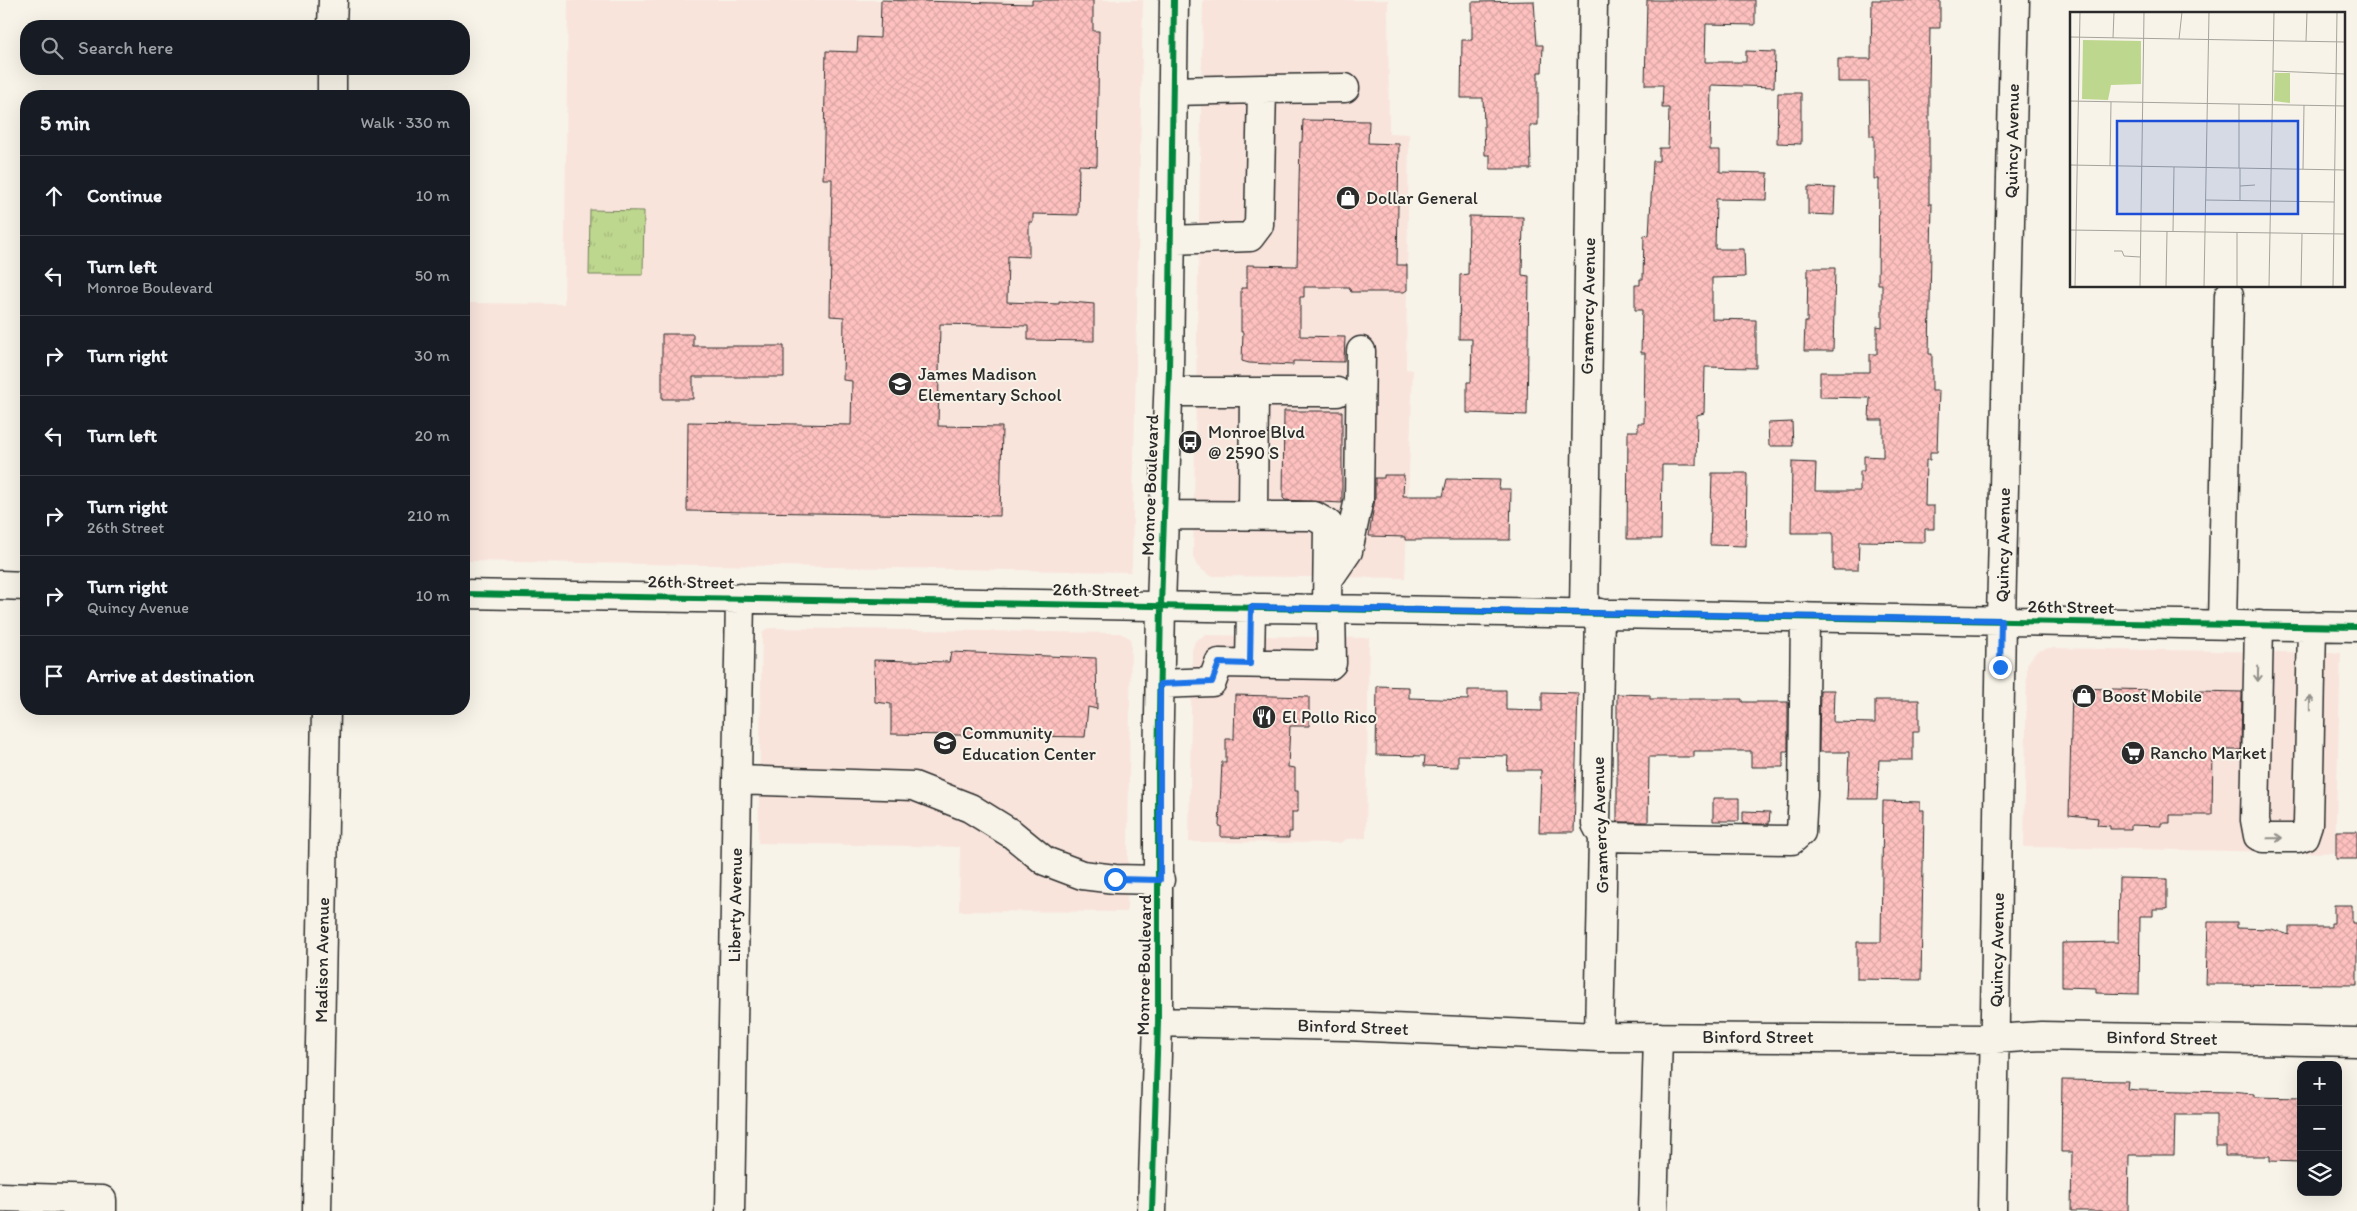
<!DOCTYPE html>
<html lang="en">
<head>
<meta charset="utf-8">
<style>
  :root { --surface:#171b24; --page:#20242c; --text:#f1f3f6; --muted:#9ea1a6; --line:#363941 }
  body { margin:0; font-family:Itim,sans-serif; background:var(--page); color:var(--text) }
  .controls { position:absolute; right:15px; bottom:15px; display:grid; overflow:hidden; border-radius:10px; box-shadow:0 5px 20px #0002 }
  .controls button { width:45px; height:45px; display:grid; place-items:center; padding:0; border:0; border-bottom:1px solid var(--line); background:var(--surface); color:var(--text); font:25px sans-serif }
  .stop { position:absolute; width:15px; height:15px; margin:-11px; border:4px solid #1a73e8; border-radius:50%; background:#fff }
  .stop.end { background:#1a73e8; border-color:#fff; box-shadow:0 1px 5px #0008 }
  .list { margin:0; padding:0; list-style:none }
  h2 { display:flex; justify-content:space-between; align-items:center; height:65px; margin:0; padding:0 20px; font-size:21px }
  h2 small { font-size:16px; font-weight:400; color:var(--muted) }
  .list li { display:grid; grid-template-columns:32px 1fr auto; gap:15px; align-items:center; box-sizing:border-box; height:80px; padding:0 20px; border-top:1px solid var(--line) }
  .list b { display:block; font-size:19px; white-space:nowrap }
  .list p { margin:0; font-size:16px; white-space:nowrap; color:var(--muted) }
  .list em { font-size:16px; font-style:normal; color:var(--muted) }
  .icon { flex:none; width:28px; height:28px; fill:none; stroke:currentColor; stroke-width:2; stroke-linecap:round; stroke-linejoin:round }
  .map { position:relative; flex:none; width:2357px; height:1211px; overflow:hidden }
  .search { position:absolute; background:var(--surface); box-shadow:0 5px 20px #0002; left:20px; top:20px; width:450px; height:55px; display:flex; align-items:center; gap:12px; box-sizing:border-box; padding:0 18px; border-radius:20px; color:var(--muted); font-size:19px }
  .panel { position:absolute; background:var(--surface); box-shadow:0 5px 20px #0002; left:20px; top:90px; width:450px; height:625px; border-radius:20px }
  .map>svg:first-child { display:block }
  .built { fill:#f9e4dc }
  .grass { fill:url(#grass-tufts); stroke:#74815c }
  .building { fill:url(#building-cross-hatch); stroke:#2b2b2b }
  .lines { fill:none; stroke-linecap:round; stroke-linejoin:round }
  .minor-casing { stroke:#2b2b2b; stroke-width:31 }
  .minor { stroke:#f7f3e8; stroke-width:28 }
  .cycleway-casing { stroke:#f7f3e8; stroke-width:9 }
  .cycleway { stroke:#00873e; stroke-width:6 }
  .oneway { stroke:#918f8a }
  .route { stroke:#1a73e8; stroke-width:6 }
  .labels { text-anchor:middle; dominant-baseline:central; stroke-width:4; stroke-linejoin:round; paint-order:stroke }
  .street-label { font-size:18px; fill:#2b2b2b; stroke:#f7f3e8 }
  .poi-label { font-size:18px; fill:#2b2b2b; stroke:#f7f3e8; text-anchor:start }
  .inset-road { fill:none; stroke:#a5a39c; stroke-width:1 }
  .view { fill:#1d4ed8; fill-opacity:0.15; stroke:#1d4ed8; stroke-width:2.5 }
  .inset-edge { fill:none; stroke:#2b2b2b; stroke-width:2.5 }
</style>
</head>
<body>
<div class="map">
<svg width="2357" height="1211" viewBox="0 0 2357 1211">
  <defs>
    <pattern id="grass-tufts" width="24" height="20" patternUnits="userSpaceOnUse" patternTransform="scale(1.25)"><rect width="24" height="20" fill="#bed78e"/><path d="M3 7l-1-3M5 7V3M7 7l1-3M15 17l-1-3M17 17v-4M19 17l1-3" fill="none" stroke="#a3b97b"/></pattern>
    <pattern id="building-cross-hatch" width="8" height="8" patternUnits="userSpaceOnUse" patternTransform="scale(1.25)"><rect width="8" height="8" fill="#fec1bf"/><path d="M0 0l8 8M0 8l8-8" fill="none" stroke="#daa6a4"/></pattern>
  </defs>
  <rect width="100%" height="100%" fill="#f7f3e8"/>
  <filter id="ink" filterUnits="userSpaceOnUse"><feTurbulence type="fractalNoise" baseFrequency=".02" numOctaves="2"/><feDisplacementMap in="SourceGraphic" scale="10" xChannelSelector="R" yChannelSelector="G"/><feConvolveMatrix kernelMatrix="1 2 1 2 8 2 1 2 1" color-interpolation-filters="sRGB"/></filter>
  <g filter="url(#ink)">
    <!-- built -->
    <path class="built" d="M 568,0 L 1143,0 L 1132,566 L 1130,572 L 464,561 L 464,303 L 564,304 Z
      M 1203,0 L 1388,0 L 1389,133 L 1409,134 L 1406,369 L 1413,370 L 1405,578 L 1210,576 L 1197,566 L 1193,557 Z
      M 771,628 L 1120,633 L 1130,638 L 1131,643 L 1127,912 L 959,911 L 960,847 L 758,843 L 762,634 L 766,629 Z
      M 1205,635 L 1369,638 L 1366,838 L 1347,839 L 1340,843 L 1189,842 L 1192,650 L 1195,641 Z
      M 2048,648 L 2341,653 L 2335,853 L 2024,847 L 2027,664 L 2036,652 Z"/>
    <!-- grass -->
    <path class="grass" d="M 590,210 L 644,211 L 643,275 L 589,275 Z"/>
    <!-- building -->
    <path class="building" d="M 881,0 L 1032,4 L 1032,0 L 1093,0 L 1093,31 L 1099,31 L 1097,166 L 1079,165 L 1078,215 L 1033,214 L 1033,222 L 1029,222 L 1029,257 L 1008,256 L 1007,302 L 1059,304 L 1059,301 L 1094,304 L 1094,341 L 1028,340 L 1028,326 L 940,324 L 938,426 L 1002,427 L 1000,516 L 687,511 L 688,422 L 851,425 L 852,381 L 843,380 L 844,317 L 830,316 L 832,179 L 823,179 L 826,51 L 857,52 L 858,37 L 880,38 Z
      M 1647,0 L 1755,0 L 1755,25 L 1706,24 L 1705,62 L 1746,62 L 1746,51 L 1775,52 L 1774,87 L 1711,85 L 1710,150 L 1720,150 L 1720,172 L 1768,173 L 1767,200 L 1716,199 L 1715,249 L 1744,249 L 1745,277 L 1712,278 L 1712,319 L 1756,320 L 1756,368 L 1705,367 L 1704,413 L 1697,415 L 1696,465 L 1662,465 L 1661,539 L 1627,539 L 1628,431 L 1638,431 L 1638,423 L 1644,423 L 1645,353 L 1641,353 L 1642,310 L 1635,310 L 1635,285 L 1640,285 L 1640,279 L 1643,279 L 1644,235 L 1649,236 L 1653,161 L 1659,161 L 1659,148 L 1668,148 L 1669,108 L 1662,108 L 1663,85 L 1645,85 Z
      M 1872,0 L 1940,0 L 1940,28 L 1930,28 L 1929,89 L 1929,204 L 1932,204 L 1929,354 L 1932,354 L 1932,391 L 1939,391 L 1937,452 L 1930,452 L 1930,460 L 1926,460 L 1925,506 L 1934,506 L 1934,529 L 1925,529 L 1925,542 L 1859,541 L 1858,570 L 1833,570 L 1833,533 L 1791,533 L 1792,462 L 1816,463 L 1815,491 L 1860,491 L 1860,471 L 1864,471 L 1864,456 L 1883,457 L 1883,420 L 1869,420 L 1870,398 L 1820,397 L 1820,372 L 1870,372 L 1870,354 L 1877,354 L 1877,326 L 1882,327 L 1882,284 L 1878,284 L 1879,179 L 1874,179 L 1874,136 L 1870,136 L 1869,82 L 1838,82 L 1838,59 L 1871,59 Z
      M 1534,1 L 1537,45 L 1543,45 L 1542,72 L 1538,72 L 1538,125 L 1530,125 L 1531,169 L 1490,169 L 1490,155 L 1485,155 L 1483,98 L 1461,98 L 1462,40 L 1472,40 L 1472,2 Z
      M 1778,93 L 1801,93 L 1801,144 L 1777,143 Z
      M 1303,120 L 1369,121 L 1368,143 L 1399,144 L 1397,265 L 1407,265 L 1407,290 L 1404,292 L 1351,292 L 1349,287 L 1304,287 L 1304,297 L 1300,297 L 1300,336 L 1345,337 L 1344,362 L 1293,361 L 1293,365 L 1249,363 L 1242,361 L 1243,332 L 1241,332 L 1241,288 L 1247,288 L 1247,265 L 1297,266 L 1300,142 L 1302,142 Z
      M 1808,187 L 1835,188 L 1834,215 L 1808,214 Z
      M 1469,216 L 1523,217 L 1522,275 L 1529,276 L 1527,415 L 1467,413 L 1467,382 L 1471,382 L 1472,339 L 1459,339 L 1460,275 L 1468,274 Z
      M 1808,268 L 1835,268 L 1833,351 L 1804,351 L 1805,322 L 1807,322 Z
      M 662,334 L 693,334 L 693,346 L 784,346 L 784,377 L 693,377 L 693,399 L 662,399 Z
      M 1284,411 L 1342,411 L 1342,503 L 1285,500 L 1283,498 Z
      M 1792,422 L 1793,446 L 1769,446 L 1768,423 Z
      M 1712,473 L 1747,473 L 1746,546 L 1710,545 Z
      M 1384,475 L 1404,475 L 1403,496 L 1443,496 L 1447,479 L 1500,480 L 1499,489 L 1511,489 L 1510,540 L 1405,540 L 1405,537 L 1369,536 L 1375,499 L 1375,478 L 1384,478 Z
      M 951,652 L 1096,658 L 1097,709 L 1088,707 L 1085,737 L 891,734 L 891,704 L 875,702 L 874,660 L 949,662 Z
      M 1377,686 L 1409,687 L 1409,698 L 1468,700 L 1468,690 L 1506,690 L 1506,710 L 1542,711 L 1542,692 L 1578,693 L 1574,832 L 1539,832 L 1541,770 L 1507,770 L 1508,756 L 1458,755 L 1458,767 L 1424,766 L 1425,756 L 1376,755 Z
      M 2072,688 L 2242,692 L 2241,750 L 2213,750 L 2212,815 L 2170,815 L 2170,823 L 2161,823 L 2161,826 L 2131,825 L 2131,829 L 2110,829 L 2110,826 L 2097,825 L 2098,818 L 2069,815 Z
      M 1820,690 L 1834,690 L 1833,722 L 1875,723 L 1875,700 L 1919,700 L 1919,732 L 1913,732 L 1913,760 L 1879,760 L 1877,799 L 1847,799 L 1849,752 L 1819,752 Z
      M 1617,694 L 1650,695 L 1650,699 L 1742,699 L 1742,702 L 1788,702 L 1788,751 L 1783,751 L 1783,767 L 1751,767 L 1751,751 L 1694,751 L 1694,757 L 1649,757 L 1648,822 L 1617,822 Z
      M 1235,695 L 1309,697 L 1309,726 L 1290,726 L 1288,767 L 1295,768 L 1295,791 L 1298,791 L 1298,812 L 1292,812 L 1292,832 L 1289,832 L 1289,838 L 1221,837 L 1221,826 L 1219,826 L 1222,762 L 1226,762 L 1226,739 L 1234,739 Z
      M 1713,798 L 1739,798 L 1739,821 L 1713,821 Z
      M 1883,801 L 1920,802 L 1920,810 L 1924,810 L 1921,980 L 1857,979 L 1857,942 L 1881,942 Z
      M 1743,811 L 1770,812 L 1769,824 L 1743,824 Z
      M 2336,831 L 2357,831 L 2357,859 L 2336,859 Z
      M 2119,878 L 2167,879 L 2167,909 L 2153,909 L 2153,916 L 2140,916 L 2139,994 L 2096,993 L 2096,988 L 2062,987 L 2062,943 L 2118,942 Z
      M 2334,905 L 2352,905 L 2352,923 L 2357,923 L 2357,985 L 2206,984 L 2208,922 L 2237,922 L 2237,928 L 2272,929 L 2289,935 L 2289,927 L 2331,927 L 2331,923 L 2334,923 Z
      M 2062,1080 L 2128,1081 L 2127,1089 L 2137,1090 L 2230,1092 L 2254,1094 L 2254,1097 L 2300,1098 L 2299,1162 L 2270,1161 L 2270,1156 L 2225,1156 L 2225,1146 L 2216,1146 L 2216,1115 L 2175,1115 L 2174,1155 L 2129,1155 L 2128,1211 L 2071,1211 L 2072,1152 L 2061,1152 Z"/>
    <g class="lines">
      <!-- minor casing -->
      <g class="minor-casing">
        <path id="minor" d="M 332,26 L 333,0
          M 1173,91 L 1262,89
          M 332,96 L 332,69
          M 1171,240 L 1250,237 L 1259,225 L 1262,89 L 1345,88
          M 1169,392 L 1254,392 L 1253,515
          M 1254,392 L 1337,392
          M 1164,515 L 1314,516 L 1328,524 L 1327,609
          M 1328,580 L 1348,551 L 1359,499 L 1361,351
          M 0,585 L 26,586
          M 464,594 L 2357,627
          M 1584,613 L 1593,0
          M 2222,624 L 2229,295
          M 2259,625 L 2255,820 L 2258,836 L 2263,838 L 2298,838 L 2304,836 L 2308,824 L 2312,626
          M 1250,663 L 1251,607
          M 1160,684 L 1212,682 L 1219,663 L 1330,665 L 1332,663 L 1331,609
          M 737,780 L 914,786 L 970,808 L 1012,834 L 1045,861 L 1082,875 L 1115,879 L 1160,880
          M 1603,837 L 1792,840 L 1801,832 L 1803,795 L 1805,617
          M 1158,1022 L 1346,1026 L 1599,1037 L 1995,1039 L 2041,1036 L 2357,1042
          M 1599,1037 L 1603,837 L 1596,824 L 1600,613
          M 0,1197 L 102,1200 L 102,1211
          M 317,1211 L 326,709
          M 730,1211 L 740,598
          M 1152,1211 L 1158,1022 L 1158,771 L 1161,606 L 1169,370 L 1174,0
          M 1653,1211 L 1658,1037
          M 1992,1211 L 2001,620 L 2015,0"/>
      </g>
      <!-- minor -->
      <use href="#minor" class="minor"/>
      <!-- cycleway casing -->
      <g class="cycleway-casing">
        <path id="cycleway" d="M 464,594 L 2357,627
          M 1152,1211 L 1158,1022 L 1158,771 L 1161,606 L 1169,370 L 1174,0"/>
      </g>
      <!-- cycleway -->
      <use href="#cycleway" class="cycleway"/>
    </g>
    <!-- one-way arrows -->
    <defs><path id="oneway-shaft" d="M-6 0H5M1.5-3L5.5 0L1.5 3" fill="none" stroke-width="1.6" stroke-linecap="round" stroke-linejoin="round" transform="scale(1.25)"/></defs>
    <g class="oneway">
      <use href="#oneway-shaft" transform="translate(2258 674) rotate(91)"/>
      <use href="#oneway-shaft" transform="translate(2310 703) rotate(-89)"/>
      <use href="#oneway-shaft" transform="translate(2275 838) rotate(-1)"/>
    </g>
  </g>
  <g class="lines" filter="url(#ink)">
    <!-- route -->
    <path class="route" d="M 1115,879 L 1160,880 L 1160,684 L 1212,682 L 1219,663 L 1250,664 L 1251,607 L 2001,620 L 2000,667"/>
  </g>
  <!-- icons -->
  <defs>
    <g id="shop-disc" transform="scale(1.25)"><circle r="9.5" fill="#2b2b2b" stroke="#f7f3e8"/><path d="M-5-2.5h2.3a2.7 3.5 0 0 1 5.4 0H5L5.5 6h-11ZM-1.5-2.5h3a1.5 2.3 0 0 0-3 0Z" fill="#fff"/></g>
    <g id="school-disc" transform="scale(1.25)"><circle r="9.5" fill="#2b2b2b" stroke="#f7f3e8"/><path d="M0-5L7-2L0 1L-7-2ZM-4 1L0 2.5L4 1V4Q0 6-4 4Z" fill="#fff"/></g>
    <g id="bus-disc" transform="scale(1.25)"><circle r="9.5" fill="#2b2b2b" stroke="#f7f3e8"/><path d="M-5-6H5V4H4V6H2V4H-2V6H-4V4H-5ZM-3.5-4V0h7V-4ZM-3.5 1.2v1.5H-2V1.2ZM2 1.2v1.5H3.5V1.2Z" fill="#fff"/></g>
    <g id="restaurant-disc" transform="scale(1.25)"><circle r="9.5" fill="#2b2b2b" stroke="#f7f3e8"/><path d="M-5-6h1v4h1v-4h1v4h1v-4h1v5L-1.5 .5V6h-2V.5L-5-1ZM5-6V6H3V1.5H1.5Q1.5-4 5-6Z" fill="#fff"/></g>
    <g id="university-disc" transform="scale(1.25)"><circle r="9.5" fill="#2b2b2b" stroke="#f7f3e8"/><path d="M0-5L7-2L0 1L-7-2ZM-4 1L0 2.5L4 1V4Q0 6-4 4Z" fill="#fff"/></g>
    <g id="supermarket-disc" transform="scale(1.25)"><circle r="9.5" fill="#2b2b2b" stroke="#f7f3e8"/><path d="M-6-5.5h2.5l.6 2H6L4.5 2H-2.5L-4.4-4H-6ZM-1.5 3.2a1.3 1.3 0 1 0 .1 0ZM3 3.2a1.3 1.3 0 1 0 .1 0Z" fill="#fff"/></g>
  </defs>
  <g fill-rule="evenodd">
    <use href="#shop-disc" x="1348" y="198"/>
    <use href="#school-disc" x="900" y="384"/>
    <use href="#bus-disc" x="1190" y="442"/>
    <use href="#shop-disc" x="2084" y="696"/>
    <use href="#restaurant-disc" x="1264" y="717"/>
    <use href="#university-disc" x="945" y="743"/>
    <use href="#supermarket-disc" x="2133" y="753"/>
  </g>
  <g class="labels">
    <!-- street labels -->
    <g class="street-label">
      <text transform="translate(2012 141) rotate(-89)">Quincy Avenue</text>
      <text transform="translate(1588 306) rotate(-89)">Gramercy Avenue</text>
      <text transform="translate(1150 485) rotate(-88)">Monroe Boulevard</text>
      <text transform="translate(2003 545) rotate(-89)">Quincy Avenue</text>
      <text transform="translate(691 582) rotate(1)">26th Street</text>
      <text transform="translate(1096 590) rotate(1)">26th Street</text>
      <text transform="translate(2071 607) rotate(1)">26th Street</text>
      <text transform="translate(1600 825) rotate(-92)">Gramercy Avenue</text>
      <text transform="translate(735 905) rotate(-89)">Liberty Avenue</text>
      <text transform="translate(1997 950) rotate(-89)">Quincy Avenue</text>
      <text transform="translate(322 960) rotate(-89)">Madison Avenue</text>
      <text transform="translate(1144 965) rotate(-89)">Monroe Boulevard</text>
      <text transform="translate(1353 1027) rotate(2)">Binford Street</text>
      <text x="1758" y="1037">Binford Street</text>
      <text transform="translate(2162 1038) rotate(1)">Binford Street</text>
    </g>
    <!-- poi labels -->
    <g class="poi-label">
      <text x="1366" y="198">Dollar General</text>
      <text x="918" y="374">James Madison<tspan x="918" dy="21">Elementary School</tspan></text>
      <text x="1208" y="432">Monroe Blvd<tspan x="1208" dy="21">@ 2590 S</tspan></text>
      <text x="2102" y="696">Boost Mobile</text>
      <text x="1282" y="717">El Pollo Rico</text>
      <text x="962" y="733">Community<tspan x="962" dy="21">Education Center</tspan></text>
      <text x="2150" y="753">Rancho Market</text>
    </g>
  </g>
  <!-- overview -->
  <g transform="translate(2070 12)">
    <rect width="275" height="275" fill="#f7f3e8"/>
    <path d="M 13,28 L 71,29 L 71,72 L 41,73 L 38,88 L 12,87 ZM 205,61 L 220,61 L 220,91 L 204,89 Z" fill="#bed78e"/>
    <path class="inset-road" d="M 0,25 L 275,30M 43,26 L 44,0M 109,27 L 112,0M 236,29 L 237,0M 203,59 L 275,62M 0,89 L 275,94M 0,153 L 275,158M 40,154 L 41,90M 169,156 L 169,92M 233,157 L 234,93M 170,174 L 185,173M 136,188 L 264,190M 170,189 L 170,156M 0,218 L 275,222M 103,219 L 104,155M 167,220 L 167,275M 44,239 L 52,239 L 54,244 L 70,245M 5,275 L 10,0M 70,275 L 74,0M 96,275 L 97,219M 134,275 L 139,0M 199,275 L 204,0M 231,275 L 232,222M 263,275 L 267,0"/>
    <path class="view" d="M 47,109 L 228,109 L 228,202 L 47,202 Z"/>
    <rect width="275" height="275" class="inset-edge"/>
  </g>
</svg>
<div class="controls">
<button>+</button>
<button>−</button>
<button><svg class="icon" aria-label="layers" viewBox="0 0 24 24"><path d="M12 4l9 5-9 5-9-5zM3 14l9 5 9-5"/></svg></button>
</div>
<div class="stop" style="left:1115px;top:879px"></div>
<div class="stop end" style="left:2000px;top:667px"></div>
<div class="search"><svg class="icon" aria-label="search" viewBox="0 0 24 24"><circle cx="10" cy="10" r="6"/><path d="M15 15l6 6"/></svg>Search here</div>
<section class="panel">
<h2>5 min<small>Walk · 330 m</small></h2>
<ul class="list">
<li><svg class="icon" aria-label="ahead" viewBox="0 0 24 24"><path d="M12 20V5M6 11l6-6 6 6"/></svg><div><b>Continue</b></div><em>10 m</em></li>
<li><svg class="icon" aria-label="left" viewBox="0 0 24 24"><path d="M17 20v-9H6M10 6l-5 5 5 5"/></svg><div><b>Turn left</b><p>Monroe Boulevard</p></div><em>50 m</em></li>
<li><svg class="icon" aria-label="right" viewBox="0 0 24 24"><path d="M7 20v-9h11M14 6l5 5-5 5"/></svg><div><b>Turn right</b></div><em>30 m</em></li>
<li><svg class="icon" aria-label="left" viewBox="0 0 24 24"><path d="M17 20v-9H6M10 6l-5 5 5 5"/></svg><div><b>Turn left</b></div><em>20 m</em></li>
<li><svg class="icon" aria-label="right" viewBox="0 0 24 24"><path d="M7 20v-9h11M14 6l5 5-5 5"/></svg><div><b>Turn right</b><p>26th Street</p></div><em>210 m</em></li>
<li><svg class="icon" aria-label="right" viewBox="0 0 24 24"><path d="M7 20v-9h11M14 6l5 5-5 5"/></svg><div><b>Turn right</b><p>Quincy Avenue</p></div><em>10 m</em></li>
<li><svg class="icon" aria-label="arrive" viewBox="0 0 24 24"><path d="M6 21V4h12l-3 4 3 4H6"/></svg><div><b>Arrive at destination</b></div></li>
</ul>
</section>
</div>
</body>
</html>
